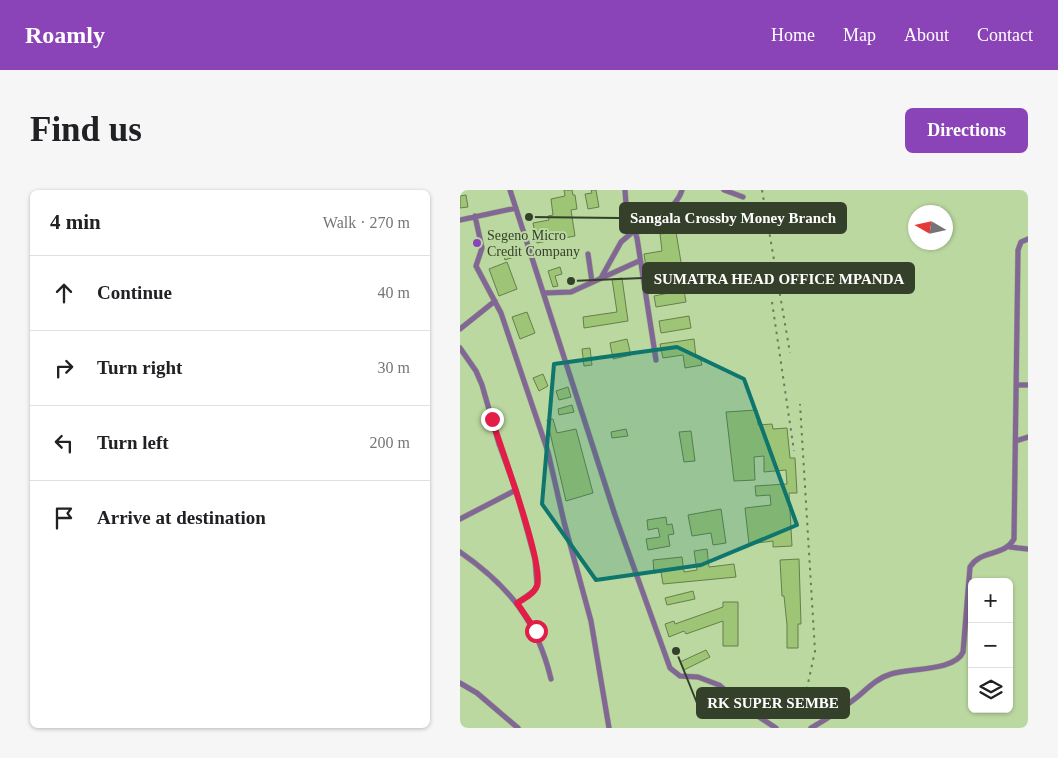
<!DOCTYPE html>
<html lang="en">
<head>
<meta charset="utf-8">
<style>
  :root { --surface:#fff; --page:#f6f6f6; --text:#202124; --muted:#757577; --line:#e0e0e0; --accent:#8b44b7 }
  body { margin:0; font-family:"Times New Roman",serif; background:var(--page); color:var(--text) }
  .controls { position:absolute; right:15px; bottom:15px; display:grid; overflow:hidden; border-radius:8px; box-shadow:0 1px 4px #0004 }
  .controls button { width:45px; height:45px; display:grid; place-items:center; padding:0; border:0; border-bottom:1px solid var(--line); background:var(--surface); color:var(--text); font:25px sans-serif }
  .compass { position:absolute; left:448px; top:15px; width:45px; height:45px; border-radius:50%; background:var(--surface); box-shadow:0 1px 4px #0004; rotate:279deg }
  .stop { position:absolute; width:15px; height:15px; margin:-11px; border:4px solid #e11d48; border-radius:50%; background:#fff }
  .stop.end { background:#e11d48; border-color:#fff; box-shadow:0 1px 5px #0008 }
  .list { margin:0; padding:0; list-style:none }
  h2 { display:flex; justify-content:space-between; align-items:center; height:65px; margin:0; padding:0 20px; font-size:21px }
  h2 small { font-size:16px; font-weight:400; color:var(--muted) }
  .list li { display:grid; grid-template-columns:32px 1fr auto; gap:15px; align-items:center; box-sizing:border-box; height:75px; padding:0 20px; border-top:1px solid var(--line) }
  .list b { display:block; font-size:19px; white-space:nowrap }
  .list em { font-size:16px; font-style:normal; color:var(--muted) }
  .icon { flex:none; width:28px; height:28px; fill:none; stroke:currentColor; stroke-width:2; stroke-linecap:round; stroke-linejoin:round }
  .map { position:relative; flex:none; width:568px; height:538px; overflow:hidden; border-radius:8px }
  header { display:flex; align-items:center; gap:30px; box-sizing:border-box; height:70px; padding:0 25px; background:var(--accent); color:#fff }
  header strong { font-size:24px }
  nav { display:flex; gap:28px; margin-inline-start:auto; font-size:18px }
  .intro { display:flex; align-items:center; justify-content:space-between; box-sizing:border-box; height:120px; padding:0 30px }
  h1 { margin:0; font-size:35px }
  .button { padding:12px 22px; border-radius:8px; background:var(--accent); color:#fff; font-size:18px; font-weight:700 }
  main { display:flex; gap:30px; padding:0 30px }
  aside { flex:1; background:var(--surface); border-radius:8px; box-shadow:0 1px 4px #0004 }
  .map>svg:first-child { display:block }
  .building { fill:#9dc575; stroke:#657f4b }
  .lines { fill:none; stroke-linecap:round; stroke-linejoin:round }
  .minor-casing { stroke:#9bb484; stroke-width:6 }
  .minor { stroke:#826696; stroke-width:5 }
  .rail { stroke:#6a7c59; stroke-width:2; stroke-dasharray:2.5 5; stroke-linecap:butt }
  .route { stroke:#e11d48; stroke-width:6 }
  .marked { fill:#0f766e; fill-opacity:0.2; stroke:#0f766e; stroke-width:4; stroke-linejoin:round }
  .poi-dot { fill:#8b44b7; stroke:#bbd8a0; stroke-width:2 }
  .labels { text-anchor:middle; dominant-baseline:central; stroke-width:4; stroke-linejoin:round; paint-order:stroke }
  .poi-label { font-size:14px; fill:#35402a; stroke:#bbd8a0; text-anchor:start }
  .leader { fill:none; stroke:#35402a; stroke-width:2 }
  .callout-dot { fill:#35402a; stroke:#bbd8a0; stroke-width:2 }
  .callout { fill:#35402a; stroke:#35402a; stroke-width:2 }
  .callout-label { font-size:15px; text-anchor:middle; font-weight:bold; fill:#fff }
</style>
</head>
<body>
<header>
<strong>Roamly</strong>
<nav><a>Home</a><a>Map</a><a>About</a><a>Contact</a></nav>
</header>
<div class="intro"><h1>Find us</h1><a class="button">Directions</a></div>
<main>
<aside>
<h2>4 min<small>Walk · 270 m</small></h2>
<ul class="list">
<li><svg class="icon" aria-label="ahead" viewBox="0 0 24 24"><path d="M12 20V5M6 11l6-6 6 6"/></svg><div><b>Continue</b></div><em>40 m</em></li>
<li><svg class="icon" aria-label="right" viewBox="0 0 24 24"><path d="M7 20v-9h11M14 6l5 5-5 5"/></svg><div><b>Turn right</b></div><em>30 m</em></li>
<li><svg class="icon" aria-label="left" viewBox="0 0 24 24"><path d="M17 20v-9H6M10 6l-5 5 5 5"/></svg><div><b>Turn left</b></div><em>200 m</em></li>
<li><svg class="icon" aria-label="arrive" viewBox="0 0 24 24"><path d="M6 21V4h12l-3 4 3 4H6"/></svg><div><b>Arrive at destination</b></div></li>
</ul>
</aside>
<div class="map">
<svg width="568" height="538" viewBox="0 0 568 538">
  <rect width="100%" height="100%" fill="#bbd8a0"/>
  <!-- building -->
  <path class="building" d="M 104,0 L 112,0 L 113,5 L 115,5 L 117,19 L 111,20 L 115,46 L 77,53 L 73,33 L 89,30 L 88,26 L 93,25 L 91,9 L 105,6 Z
    M 131,0 L 136,0 L 139,17 L 128,19 L 125,4 L 132,3 Z
    M 6,5 L 8,17 L 0,18 L 0,6 Z
    M 290,19 L 294,40 L 282,43 L 278,21 Z
    M 216,42 L 222,78 L 189,83 L 189,78 L 186,78 L 184,64 L 202,61 L 200,44 Z
    M 57,56 L 60,65 L 45,70 L 42,61 Z
    M 47,72 L 57,99 L 39,106 L 29,79 Z
    M 100,77 L 102,84 L 95,86 L 98,96 L 93,97 L 88,81 Z
    M 162,88 L 168,131 L 124,138 L 123,127 L 157,122 L 152,89 Z
    M 224,100 L 226,112 L 196,117 L 194,106 Z
    M 67,122 L 75,143 L 60,149 L 52,127 Z
    M 229,126 L 231,138 L 201,143 L 199,131 Z
    M 167,149 L 171,165 L 153,169 L 150,153 Z
    M 234,149 L 236,167 L 240,166 L 242,175 L 225,178 L 223,165 L 203,168 L 200,154 Z
    M 130,158 L 132,175 L 124,176 L 122,159 Z
    M 83,184 L 88,196 L 79,201 L 73,188 Z
    M 108,197 L 111,207 L 99,210 L 96,201 Z
    M 112,215 L 114,222 L 99,225 L 98,219 Z
    M 297,220 L 298,235 L 312,234 L 313,239 L 327,238 L 330,268 L 335,268 L 337,303 L 329,303 L 332,356 L 313,357 L 313,351 L 289,354 L 285,318 L 311,315 L 310,305 L 296,306 L 295,296 L 327,294 L 326,280 L 304,282 L 304,266 L 294,267 L 295,290 L 274,291 L 266,222 Z
    M 93,229 L 97,243 L 116,239 L 133,303 L 106,311 L 87,230 Z
    M 166,239 L 168,246 L 152,248 L 151,242 Z
    M 231,241 L 235,271 L 224,272 L 219,242 Z
    M 261,319 L 266,353 L 253,355 L 251,343 L 232,346 L 228,325 Z
    M 206,327 L 207,335 L 212,334 L 214,344 L 208,345 L 210,356 L 188,360 L 186,349 L 200,347 L 198,338 L 188,340 L 187,330 Z
    M 247,359 L 249,377 L 274,374 L 276,387 L 203,394 L 201,382 L 194,383 L 193,370 L 222,367 L 224,382 L 237,380 L 234,361 Z
    M 339,369 L 341,434 L 338,434 L 338,458 L 327,458 L 327,435 L 324,406 L 322,406 L 320,370 Z
    M 233,401 L 235,409 L 207,415 L 205,408 Z
    M 263,412 L 278,412 L 278,456 L 263,456 L 263,431 L 226,444 L 224,441 L 209,447 L 205,434 L 214,431 L 215,434 L 263,417 Z
    M 246,460 L 250,467 L 224,480 L 220,472 Z"/>
  <g class="lines">
    <!-- minor casing -->
    <g class="minor-casing">
      <path id="minor" d="M 50,0 L 155,325 L 210,478 L 220,486 L 238,487 L 259,495 L 290,521 L 316,538
        M 165,0 L 166,14 L 177,48 L 196,170
        M 264,0 L 283,7
        M 15,26 L 22,58 L 16,76 L 41,123 L 88,262 L 104,332 L 131,431 L 149,538
        M 0,30 L 56,18
        M 176,43 C 190,36 218,16 222,0
        M 128,64 L 132,92
        M 141,88 L 161,52 L 175,40
        M 84,103 L 111,102 L 179,71
        M 0,139 L 35,111
        M 0,158 L 16,181 L 22,195 L 39,254 L 56,300 L 75,369 L 77,395 L 74,401 L 57,413
        M 558,195 L 568,195
        M 556,251 L 568,247
        M 0,329 L 56,300
        M 550,357 L 568,359
        M 0,362 C 49,396 77,431 91,489
        M 0,493 L 17,503 L 58,538
        M 351,538 C 367,529 382,519 396,508 C 407,499 417,488 431,484 C 450,478 495,481 503,462 L 510,377 C 521,359 544,367 554,349 L 558,60 L 561,52 L 568,49"/>
    </g>
    <!-- minor -->
    <use href="#minor" class="minor"/>
    <!-- rail -->
    <path class="rail" d="M 302,0 L 330,163
      M 312,112 L 334,261
      M 336,519 L 347,498 L 355,461 L 340,214"/>
  </g>
  <g class="lines">
    <!-- route -->
    <path class="route" d="M 32,229 C 40,256 85,376 77,396 C 74,404 64,409 57,413 L 76,441"/>
  </g>
  <!-- marked area -->
  <path class="marked" d="M 217,157 L 284,189 L 337,335 L 241,375 L 136,390 L 82,314 L 94,174 Z"/>
  <!-- markers -->
  <circle class="poi-dot" cx="17" cy="53" r="5"/>
  <g class="labels">
    <!-- poi labels -->
    <g class="poi-label">
      <text x="27" y="45">Segeno Micro<tspan x="27" dy="16">Credit Company</tspan></text>
    </g>
  </g>
  <!-- callouts -->
  <path class="leader" d="M69 27L160 28M111 91L183 88M216 461L237 513"/>
  <g class="callout-dot">
    <circle cx="69" cy="27" r="5"/>
    <circle cx="111" cy="91" r="5"/>
    <circle cx="216" cy="461" r="5"/>
  </g>
  <g class="callout">
    <rect x="160" y="13" width="226" height="30" rx="5"/>
    <rect x="183" y="73" width="271" height="30" rx="5"/>
    <rect x="237" y="498" width="152" height="30" rx="5"/>
  </g>
  <g class="callout-label">
    <text x="273" y="33">Sangala Crossby Money Branch</text>
    <text x="319" y="94">SUMATRA HEAD OFFICE MPANDA</text>
    <text x="313" y="518">RK SUPER SEMBE</text>
  </g>
</svg>
<div class="controls">
<button>+</button>
<button>−</button>
<button><svg class="icon" aria-label="layers" viewBox="0 0 24 24"><path d="M12 4l9 5-9 5-9-5zM3 14l9 5 9-5"/></svg></button>
</div>
<svg class="compass" viewBox="-18 -18 36 36"><path d="M0-13l5 13h-10z" fill="#e53935"/><path d="M0 13l5-13h-10z" fill="#757577"/></svg>
<div class="stop" style="left:76px;top:441px"></div>
<div class="stop end" style="left:32px;top:229px"></div>
</div>
</main>
</body>
</html>
